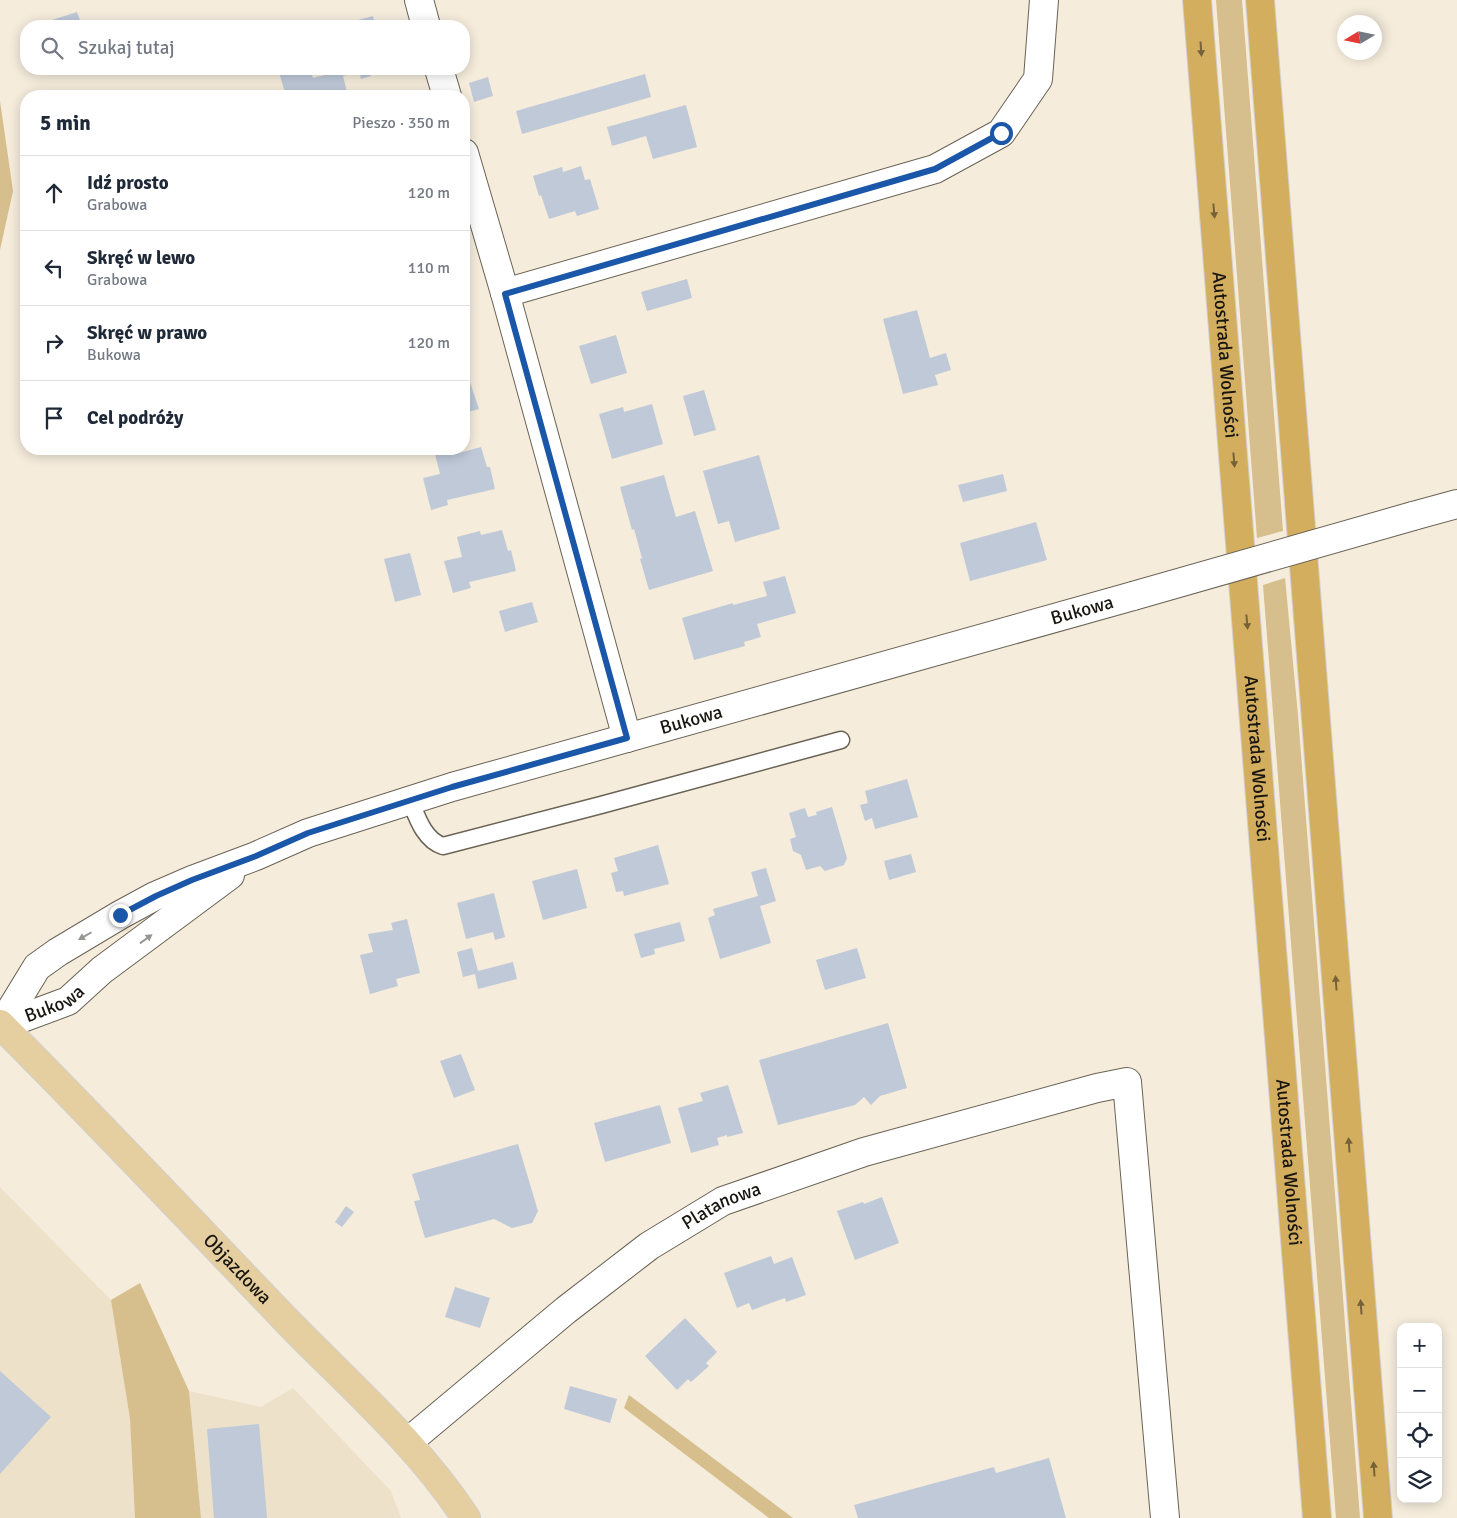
<!DOCTYPE html>
<html lang="pl">
<head>
<meta charset="utf-8">
<style>
  :root { --surface:#fff; --page:#f2f2f3; --text:#1f2937; --muted:#747a83; --line:#e0e1e3 }
  body { margin:0; font-family:Signika,sans-serif; background:var(--page); color:var(--text) }
  .controls { position:absolute; right:15px; bottom:15px; display:grid; overflow:hidden; border-radius:10px; box-shadow:0 2px 12px #0003 }
  .controls button { width:45px; height:45px; display:grid; place-items:center; padding:0; border:0; border-bottom:1px solid var(--line); background:var(--surface); color:var(--text); font:25px sans-serif }
  .compass { position:absolute; left:1337px; top:15px; width:45px; height:45px; border-radius:50%; background:var(--surface); box-shadow:0 2px 12px #0003; rotate:260deg }
  .stop { position:absolute; width:15px; height:15px; margin:-11px; border:4px solid #1b57a8; border-radius:50%; background:#fff }
  .stop.end { background:#1b57a8; border-color:#fff; box-shadow:0 1px 5px #0008 }
  .list { margin:0; padding:0; list-style:none }
  h2 { display:flex; justify-content:space-between; align-items:center; height:65px; margin:0; padding:0 20px; font-size:21px }
  h2 small { font-size:16px; font-weight:400; color:var(--muted) }
  .list li { display:grid; grid-template-columns:32px 1fr auto; gap:15px; align-items:center; box-sizing:border-box; height:75px; padding:0 20px; border-top:1px solid var(--line) }
  .list b { display:block; font-size:19px; white-space:nowrap }
  .list p { margin:0; font-size:16px; white-space:nowrap; color:var(--muted) }
  .list em { font-size:16px; font-style:normal; color:var(--muted) }
  .icon { flex:none; width:28px; height:28px; fill:none; stroke:currentColor; stroke-width:2; stroke-linecap:round; stroke-linejoin:round }
  .map { position:relative; flex:none; width:1457px; height:1518px; overflow:hidden }
  .search { position:absolute; background:var(--surface); box-shadow:0 2px 12px #0003; left:20px; top:20px; width:450px; height:55px; display:flex; align-items:center; gap:12px; box-sizing:border-box; padding:0 18px; border-radius:20px; color:var(--muted); font-size:19px }
  .panel { position:absolute; background:var(--surface); box-shadow:0 2px 12px #0003; left:20px; top:90px; width:450px; height:365px; border-radius:20px }
  .map>svg:first-child { display:block }
  .built { fill:#ede1ca }
  .green { fill:#d6be8d }
  .building { fill:#bfc9d8 }
  .lines { fill:none; stroke-linecap:round; stroke-linejoin:round }
  .service-casing { stroke:#6a6355; stroke-width:19 }
  .minor-casing { stroke:#6a6355; stroke-width:30 }
  .secondary-casing { stroke:#6a6355; stroke-width:30 }
  .primary-casing { stroke:#d1d0cf; stroke-width:30 }
  .motorway-casing { stroke:#d1d0cf; stroke-width:30 }
  .service { stroke:#fff; stroke-width:16 }
  .minor { stroke:#fff; stroke-width:28 }
  .secondary { stroke:#fff; stroke-width:28 }
  .primary { stroke:#e5ce9f; stroke-width:28 }
  .motorway { stroke:#d4ae5f; stroke-width:28 }
  .secondary-bridge-casing { stroke:#6a6355; stroke-width:30; stroke-linecap:butt }
  .secondary-bridge { stroke:#fff; stroke-width:28 }
  .oneway { fill:#766238 }
  .oneway2 { fill:#989693 }
  .route { stroke:#1b57a8; stroke-width:6 }
  .labels { text-anchor:middle; dominant-baseline:central; stroke-width:4.5; stroke-linejoin:round; paint-order:stroke }
  .street-label { font-size:19px; fill:#191610; stroke:#f5ecdc }
</style>
</head>
<body>
<div class="map">
<svg width="1457" height="1518" viewBox="0 0 1457 1518">
  <rect width="100%" height="100%" fill="#f5ecdc"/>
  <!-- built -->
  <path class="built" d="M 0,1187 L 111,1300 L 130,1419 L 135,1518 L 0,1518 Z
    M 293,1388 L 391,1491 L 401,1518 L 201,1518 L 189,1391 L 261,1407 Z"/>
  <!-- green -->
  <path class="green" d="M 1216,0 L 1242,0 L 1283,531 L 1257,538 Z
    M 0,101 L 13,191 L 0,250 Z
    M 1285,578 L 1298,715 L 1360,1518 L 1336,1518 L 1263,585 Z
    M 140,1283 L 189,1391 L 201,1518 L 135,1518 L 130,1419 L 111,1300 Z
    M 629,1395 L 793,1518 L 769,1518 L 624,1408 Z"/>
  <!-- building -->
  <path class="building" d="M 77,12 L 82,26 L 54,26 L 52,20 Z
    M 373,16 L 375,26 L 336,26 Z
    M 278,69 L 310,69 L 313,78 L 341,71 L 341,69 L 370,69 L 371,76 L 361,79 L 359,71 L 343,76 L 348,96 L 286,96 Z
    M 645,74 L 651,97 L 522,134 L 516,111 Z
    M 488,77 L 493,96 L 474,102 L 469,83 Z
    M 686,105 L 697,147 L 653,159 L 646,136 L 612,146 L 607,127 Z
    M 581,166 L 585,180 L 590,179 L 599,209 L 577,216 L 575,211 L 549,219 L 541,195 L 539,196 L 533,176 L 562,167 L 563,172 Z
    M 687,279 L 692,298 L 647,311 L 641,292 Z
    M 917,310 L 930,358 L 946,353 L 951,370 L 935,375 L 938,385 L 903,394 L 883,319 Z
    M 616,335 L 627,373 L 591,384 L 579,346 Z
    M 464,364 L 479,409 L 464,413 Z
    M 704,390 L 716,430 L 694,436 L 683,396 Z
    M 652,404 L 663,444 L 612,459 L 599,414 L 623,407 L 624,412 Z
    M 481,447 L 487,467 L 490,467 L 495,489 L 447,500 L 448,505 L 431,510 L 423,478 L 440,474 L 435,454 L 457,449 L 458,449 L 459,453 Z
    M 759,455 L 780,529 L 735,542 L 729,521 L 718,524 L 703,471 Z
    M 1003,474 L 1007,491 L 963,502 L 958,485 Z
    M 664,475 L 676,517 L 695,511 L 713,571 L 649,590 L 640,559 L 642,558 L 634,529 L 632,530 L 620,487 Z
    M 1036,522 L 1047,560 L 970,581 L 960,543 Z
    M 502,530 L 508,551 L 511,550 L 516,571 L 469,582 L 471,588 L 453,593 L 444,561 L 462,557 L 457,537 L 480,531 L 481,535 Z
    M 410,553 L 421,595 L 395,602 L 384,559 Z
    M 785,576 L 796,613 L 757,624 L 761,637 L 744,642 L 745,646 L 694,660 L 682,618 L 733,603 L 733,605 L 767,596 L 763,582 Z
    M 532,602 L 538,622 L 505,632 L 499,611 Z
    M 907,779 L 918,817 L 875,829 L 872,818 L 865,821 L 860,805 L 868,803 L 865,791 Z
    M 832,807 L 847,858 L 844,865 L 825,871 L 820,866 L 806,870 L 801,855 L 793,851 L 790,839 L 796,837 L 789,813 L 805,808 L 808,817 L 817,815 L 816,812 Z
    M 658,845 L 669,884 L 624,896 L 623,891 L 616,892 L 611,873 L 618,871 L 614,858 Z
    M 911,854 L 916,872 L 889,880 L 884,861 Z
    M 766,868 L 776,901 L 760,906 L 771,943 L 720,959 L 708,918 L 715,915 L 713,909 L 758,896 L 751,872 Z
    M 577,869 L 587,908 L 543,920 L 532,881 Z
    M 494,893 L 505,937 L 495,940 L 493,932 L 466,939 L 457,903 Z
    M 407,919 L 420,973 L 396,979 L 398,986 L 370,994 L 360,955 L 373,952 L 368,934 L 393,930 L 391,923 Z
    M 680,922 L 685,941 L 654,949 L 655,954 L 641,958 L 634,934 Z
    M 472,948 L 478,971 L 513,962 L 517,979 L 478,989 L 475,974 L 463,977 L 457,952 Z
    M 857,948 L 866,978 L 825,990 L 816,960 Z
    M 888,1023 L 907,1088 L 880,1096 L 871,1105 L 864,1097 L 855,1105 L 778,1125 L 759,1060 Z
    M 461,1054 L 475,1090 L 454,1098 L 440,1061 Z
    M 728,1085 L 743,1133 L 727,1137 L 727,1135 L 717,1138 L 719,1145 L 691,1153 L 678,1108 L 703,1101 L 700,1093 Z
    M 660,1105 L 671,1143 L 605,1162 L 594,1123 Z
    M 518,1144 L 538,1211 L 532,1223 L 512,1228 L 494,1219 L 425,1238 L 414,1201 L 420,1200 L 412,1174 Z
    M 882,1197 L 899,1243 L 855,1260 L 837,1211 L 863,1202 L 864,1204 Z
    M 346,1206 L 354,1212 L 342,1227 L 335,1222 Z
    M 771,1256 L 774,1264 L 792,1257 L 806,1295 L 786,1302 L 785,1298 L 752,1310 L 749,1303 L 737,1308 L 724,1273 Z
    M 455,1287 L 490,1298 L 480,1328 L 445,1317 Z
    M 685,1318 L 717,1352 L 706,1363 L 709,1366 L 691,1382 L 688,1379 L 677,1390 L 645,1356 Z
    M 0,1371 L 51,1417 L 0,1474 Z
    M 570,1386 L 617,1399 L 610,1423 L 564,1409 Z
    M 259,1424 L 267,1518 L 214,1518 L 207,1429 Z
    M 1049,1458 L 1066,1518 L 858,1518 L 854,1505 L 994,1467 L 996,1473 Z"/>
  <g class="lines">
    <!-- service casing -->
    <g class="service-casing">
      <path id="service" d="M 410,800 C 417,817 424,840 443,846 L 601,805 L 841,740"/>
    </g>
    <!-- minor casing -->
    <g class="minor-casing">
      <g id="minor">
        <path d="M 419,0 L 426,26"/>
        <path d="M 439,69 L 447,96"/>
        <path d="M 464,153 L 505,293"/>
        <path d="M 627,738 L 505,293 L 935,169 L 1001,133 L 1038,79 L 1044,0"/>
        <path id="s1" d="M 408,1442 L 566,1310 L 649,1246 L 723,1201 L 864,1152 L 1097,1088 L 1127,1082 L 1165,1518"/>
      </g>
    </g>
    <!-- secondary casing -->
    <g class="secondary-casing">
      <g id="secondary">
        <path d="M 1413,516 L 1457,504"/>
        <path id="s2" d="M 1,1026 L 37,967 L 58,952 L 120,915 L 155,896 L 192,880 L 256,856 L 308,833 L 452,787 L 1133,596"/>
        <path id="s3" d="M 1,1026 L 68,1001 L 102,970 L 230,875"/>
      </g>
    </g>
    <!-- primary casing -->
    <g class="primary-casing">
      <g id="primary">
        <path id="s4" d="M 0,1024 C 97,1121 191,1221 286,1320 C 348,1384 417,1443 466,1518"/>
      </g>
    </g>
    <!-- motorway casing -->
    <g class="motorway-casing">
      <g id="motorway">
        <path id="s5" d="M 1197,0 L 1317,1518"/>
        <path d="M 1260,0 L 1378,1518"/>
      </g>
    </g>
    <!-- service -->
    <use href="#service" class="service"/>
    <!-- minor -->
    <use href="#minor" class="minor"/>
    <!-- secondary -->
    <use href="#secondary" class="secondary"/>
    <!-- primary -->
    <use href="#primary" class="primary"/>
    <!-- motorway -->
    <use href="#motorway" class="motorway"/>
    <!-- secondary-bridge casing -->
    <g class="secondary-bridge-casing">
      <path id="secondary-bridge" d="M 1133,596 L 1413,516"/>
    </g>
    <!-- secondary-bridge -->
    <use href="#secondary-bridge" class="secondary-bridge"/>
  </g>
  <!-- one-way arrows -->
  <defs><path id="oneway-solid" d="M-6-.8H1V-3.2L6.5 0L1 3.2V.8H-6Z" transform="scale(1.25)"/></defs>
  <g class="oneway">
    <use href="#oneway-solid" transform="translate(1201 49) rotate(86)"/>
    <use href="#oneway-solid" transform="translate(1214 211) rotate(85)"/>
    <use href="#oneway-solid" transform="translate(1234 460) rotate(85)"/>
    <use href="#oneway-solid" transform="translate(1247 622) rotate(85)"/>
    <use href="#oneway-solid" transform="translate(1336 983) rotate(-94)"/>
    <use href="#oneway-solid" transform="translate(1349 1145) rotate(-94)"/>
    <use href="#oneway-solid" transform="translate(1361 1307) rotate(-94)"/>
    <use href="#oneway-solid" transform="translate(1374 1469) rotate(-94)"/>
  </g>
  <g class="oneway2">
    <use href="#oneway-solid" transform="translate(85 936) rotate(150)"/>
    <use href="#oneway-solid" transform="translate(146 939) rotate(-36)"/>
  </g>
  <g class="lines">
    <!-- route -->
    <path class="route" d="M 120,915 L 156,896 L 192,880 L 256,856 L 308,833 L 452,787 L 627,738 L 505,294 L 935,169 L 1001,133"/>
  </g>
  <g class="labels">
    <!-- street labels -->
    <g class="street-label">
      <text stroke="none"><textPath href="#s5" startOffset="356">Autostrada Wolności</textPath></text>
      <text stroke="none"><textPath href="#s2" startOffset="1178">Bukowa</textPath></text>
      <text stroke="none"><textPath href="#s2" startOffset="772">Bukowa</textPath></text>
      <text stroke="none"><textPath href="#s5" startOffset="761">Autostrada Wolności</textPath></text>
      <text stroke="none"><textPath href="#s3" startOffset="58">Bukowa</textPath></text>
      <text stroke="none"><textPath href="#s5" startOffset="1166">Autostrada Wolności</textPath></text>
      <text stroke="none"><textPath href="#s1" startOffset="394">Platanowa</textPath></text>
      <text stroke="none"><textPath href="#s4" startOffset="341">Objazdowa</textPath></text>
    </g>
  </g>
</svg>
<div class="controls">
<button>+</button>
<button>−</button>
<button><svg class="icon" aria-label="locate" viewBox="0 0 24 24"><circle cx="12" cy="12" r="6"/><path d="M12 2v4M12 18v4M2 12h4M18 12h4"/></svg></button>
<button><svg class="icon" aria-label="layers" viewBox="0 0 24 24"><path d="M12 4l9 5-9 5-9-5zM3 14l9 5 9-5"/></svg></button>
</div>
<svg class="compass" viewBox="-18 -18 36 36"><path d="M0-13l5 13h-10z" fill="#e53935"/><path d="M0 13l5-13h-10z" fill="#747a83"/></svg>
<div class="stop" style="left:1001px;top:133px"></div>
<div class="stop end" style="left:120px;top:915px"></div>
<div class="search"><svg class="icon" aria-label="search" viewBox="0 0 24 24"><circle cx="10" cy="10" r="6"/><path d="M15 15l6 6"/></svg>Szukaj tutaj</div>
<section class="panel">
<h2>5 min<small>Pieszo · 350 m</small></h2>
<ul class="list">
<li><svg class="icon" aria-label="ahead" viewBox="0 0 24 24"><path d="M12 20V5M6 11l6-6 6 6"/></svg><div><b>Idź prosto</b><p>Grabowa</p></div><em>120 m</em></li>
<li><svg class="icon" aria-label="left" viewBox="0 0 24 24"><path d="M17 20v-9H6M10 6l-5 5 5 5"/></svg><div><b>Skręć w lewo</b><p>Grabowa</p></div><em>110 m</em></li>
<li><svg class="icon" aria-label="right" viewBox="0 0 24 24"><path d="M7 20v-9h11M14 6l5 5-5 5"/></svg><div><b>Skręć w prawo</b><p>Bukowa</p></div><em>120 m</em></li>
<li><svg class="icon" aria-label="arrive" viewBox="0 0 24 24"><path d="M6 21V4h12l-3 4 3 4H6"/></svg><div><b>Cel podróży</b></div></li>
</ul>
</section>
</div>
</body>
</html>
